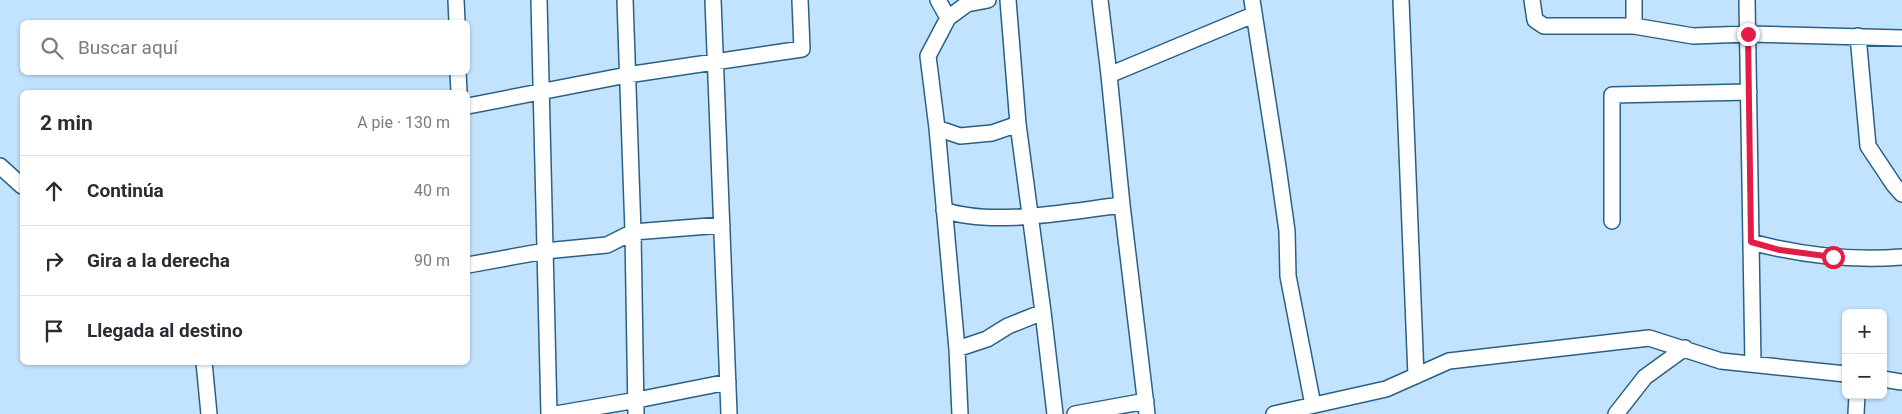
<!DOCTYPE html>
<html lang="es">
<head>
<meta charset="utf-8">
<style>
  :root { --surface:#fff; --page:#f2f2f3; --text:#2b2b33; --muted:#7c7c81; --line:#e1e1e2 }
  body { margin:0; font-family:Roboto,sans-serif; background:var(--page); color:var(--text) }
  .controls { position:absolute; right:15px; bottom:15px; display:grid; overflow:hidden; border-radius:8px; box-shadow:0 1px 4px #0004 }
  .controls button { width:45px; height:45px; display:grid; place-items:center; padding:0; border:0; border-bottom:1px solid var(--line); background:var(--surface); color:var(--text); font:25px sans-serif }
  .stop { position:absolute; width:15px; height:15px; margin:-11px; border:4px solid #e11d48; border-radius:50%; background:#fff }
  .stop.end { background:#e11d48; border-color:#fff; box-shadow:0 1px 5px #0008 }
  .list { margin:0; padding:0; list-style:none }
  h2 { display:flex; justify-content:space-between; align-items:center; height:65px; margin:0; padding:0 20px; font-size:21px }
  h2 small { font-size:16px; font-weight:400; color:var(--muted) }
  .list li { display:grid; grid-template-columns:32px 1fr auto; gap:15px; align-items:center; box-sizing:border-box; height:70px; padding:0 20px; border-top:1px solid var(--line) }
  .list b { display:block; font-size:19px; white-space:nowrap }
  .list em { font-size:16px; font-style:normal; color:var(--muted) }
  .icon { flex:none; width:28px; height:28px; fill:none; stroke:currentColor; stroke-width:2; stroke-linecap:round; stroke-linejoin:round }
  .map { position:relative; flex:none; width:1902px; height:414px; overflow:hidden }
  .search { position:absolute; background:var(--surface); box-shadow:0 1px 4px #0004; left:20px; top:20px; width:450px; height:55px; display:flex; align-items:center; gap:12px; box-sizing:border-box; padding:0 18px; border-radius:8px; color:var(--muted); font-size:19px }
  .panel { position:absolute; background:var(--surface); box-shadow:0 1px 4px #0004; left:20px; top:90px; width:450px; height:275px; border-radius:8px }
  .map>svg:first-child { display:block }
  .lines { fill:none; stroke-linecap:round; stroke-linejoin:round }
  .minor-casing { stroke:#2b6086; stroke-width:18 }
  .minor { stroke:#fff; stroke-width:15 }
  .route { stroke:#e11d48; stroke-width:6 }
</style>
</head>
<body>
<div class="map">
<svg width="1902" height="414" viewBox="0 0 1902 414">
  <rect width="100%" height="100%" fill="#c2e3fd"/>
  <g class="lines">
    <!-- minor casing -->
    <g class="minor-casing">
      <path id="minor" d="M 456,0 L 457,22
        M 539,0 L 549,414
        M 625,0 L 633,232 L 636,414
        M 713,0 L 729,414
        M 938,0 L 948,18
        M 1008,0 L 1018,124 L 1043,312 L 1055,414
        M 1100,0 L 1109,75 L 1122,205 L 1147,414
        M 1252,0 L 1278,167 L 1287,231 L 1288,276 L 1313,405
        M 1401,0 L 1416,376
        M 1532,0 L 1535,20 L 1544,26 L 1634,26 L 1693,36 L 1748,34 L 1902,38
        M 1747,0 L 1753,364
        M 1634,26 L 1634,0
        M 1858,36 L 1868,146 L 1894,185 L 1902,194
        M 458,72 L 459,92
        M 1109,75 L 1253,15
        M 468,106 L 627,75 L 802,49 L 800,0
        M 937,128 L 960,136 L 992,133 L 1018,124
        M 0,166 L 22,186
        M 944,210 C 992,227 1071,211 1122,205
        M 1612,221 L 1612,95 L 1749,92
        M 1751,242 C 1800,255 1851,261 1902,257
        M 468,265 L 545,251 L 607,245 L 633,232 L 722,225
        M 957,349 L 987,339 L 1008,326 L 1043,312
        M 204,362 L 209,414
        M 1883,379 L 1902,382
        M 556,414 L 637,400 L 728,382
        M 960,414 L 957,349 L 937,128 L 928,56 L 948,18 L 967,4 L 988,0
        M 1075,414 L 1146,401
        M 1274,414 L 1386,389 L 1449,361 L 1649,338 L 1721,361 L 1846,374
        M 1616,414 L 1645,377 L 1685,348
        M 1856,414 L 1857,395"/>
    </g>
    <!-- minor -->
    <use href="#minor" class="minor"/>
  </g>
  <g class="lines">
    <!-- route -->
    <path class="route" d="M 1748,34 L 1751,242 L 1780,250 L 1833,257"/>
  </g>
</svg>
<div class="controls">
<button>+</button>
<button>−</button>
</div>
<div class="stop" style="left:1833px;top:257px"></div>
<div class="stop end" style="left:1748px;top:34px"></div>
<div class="search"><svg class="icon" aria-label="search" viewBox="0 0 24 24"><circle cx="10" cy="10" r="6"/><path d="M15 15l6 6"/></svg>Buscar aquí</div>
<section class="panel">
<h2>2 min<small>A pie · 130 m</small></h2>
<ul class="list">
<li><svg class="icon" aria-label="ahead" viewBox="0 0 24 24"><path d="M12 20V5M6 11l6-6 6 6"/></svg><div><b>Continúa</b></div><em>40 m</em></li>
<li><svg class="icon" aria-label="right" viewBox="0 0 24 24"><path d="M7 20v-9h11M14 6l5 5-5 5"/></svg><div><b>Gira a la derecha</b></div><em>90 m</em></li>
<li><svg class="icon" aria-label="arrive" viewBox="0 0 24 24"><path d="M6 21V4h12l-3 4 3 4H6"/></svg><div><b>Llegada al destino</b></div></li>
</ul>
</section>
</div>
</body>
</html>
